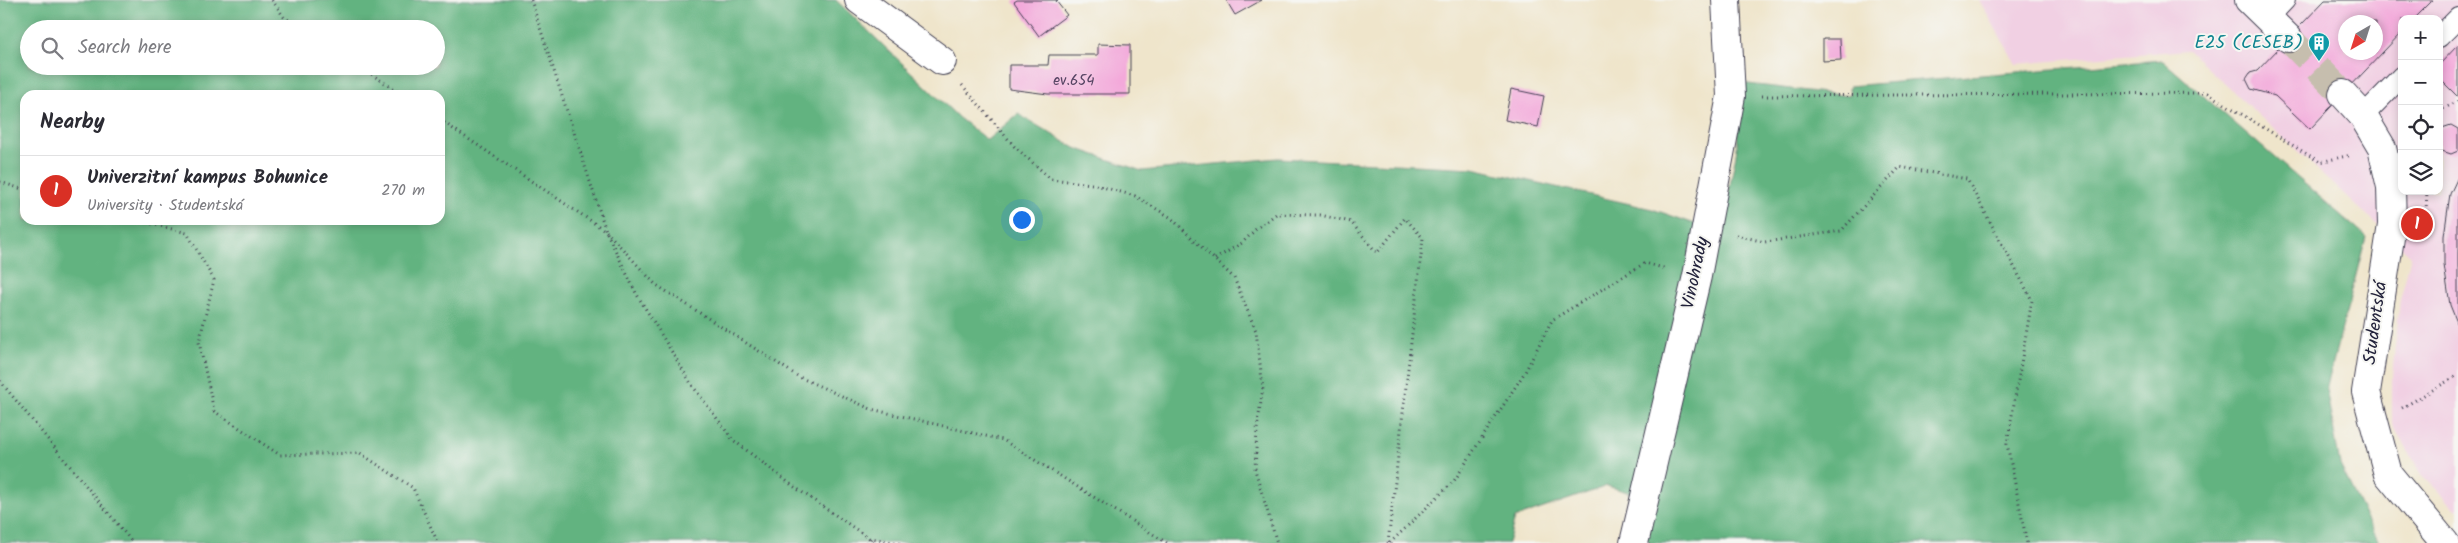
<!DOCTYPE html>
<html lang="en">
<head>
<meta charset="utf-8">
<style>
  :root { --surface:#fff; --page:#f7f7f7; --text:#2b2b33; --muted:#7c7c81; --line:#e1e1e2; --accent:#d93025 }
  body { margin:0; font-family:Kalam,sans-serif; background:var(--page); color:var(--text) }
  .controls { position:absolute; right:15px; top:15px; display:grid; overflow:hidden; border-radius:10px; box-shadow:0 2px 8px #0003 }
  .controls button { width:45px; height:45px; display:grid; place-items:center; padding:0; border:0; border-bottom:1px solid var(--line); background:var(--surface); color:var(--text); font:25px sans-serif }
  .compass { position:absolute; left:2338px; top:15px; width:45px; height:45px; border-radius:50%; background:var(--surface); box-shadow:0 2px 8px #0003; rotate:219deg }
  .you { position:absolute; left:1021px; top:219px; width:18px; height:18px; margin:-12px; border:4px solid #fff; border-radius:50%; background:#1a73e8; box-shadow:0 0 0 8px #1a73e833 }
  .badge { display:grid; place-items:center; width:32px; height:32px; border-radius:50%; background:var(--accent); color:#fff; font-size:16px; font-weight:700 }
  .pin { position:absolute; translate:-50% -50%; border:2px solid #fff; box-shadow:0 1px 5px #0006 }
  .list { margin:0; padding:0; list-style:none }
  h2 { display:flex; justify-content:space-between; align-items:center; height:65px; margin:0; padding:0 20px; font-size:21px }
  h2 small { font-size:16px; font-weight:400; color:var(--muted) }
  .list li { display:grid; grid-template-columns:32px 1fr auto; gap:15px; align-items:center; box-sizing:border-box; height:70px; padding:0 20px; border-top:1px solid var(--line) }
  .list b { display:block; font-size:19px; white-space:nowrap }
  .list p { margin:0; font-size:16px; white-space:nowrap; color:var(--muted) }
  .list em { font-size:16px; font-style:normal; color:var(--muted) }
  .icon { flex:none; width:28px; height:28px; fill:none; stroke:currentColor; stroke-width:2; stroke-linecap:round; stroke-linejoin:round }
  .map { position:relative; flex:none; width:2458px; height:543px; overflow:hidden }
  .search { position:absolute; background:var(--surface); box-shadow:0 2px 8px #0003; left:20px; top:20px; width:425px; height:55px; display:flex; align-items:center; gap:12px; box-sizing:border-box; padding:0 18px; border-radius:28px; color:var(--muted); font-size:19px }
  .panel { position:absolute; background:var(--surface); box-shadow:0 2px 8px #0003; left:20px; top:90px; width:425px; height:135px; border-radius:15px }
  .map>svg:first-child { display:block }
  .built { fill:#f1d0e3; fill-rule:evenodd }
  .forest { fill:#62b380; stroke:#426a5e; fill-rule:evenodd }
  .building { fill:#f3a9da; fill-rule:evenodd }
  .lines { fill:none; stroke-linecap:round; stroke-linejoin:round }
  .minor-tunnel { stroke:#c6beae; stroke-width:28; stroke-dasharray:28 14; stroke-linecap:butt }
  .service-casing { stroke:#413f51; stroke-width:22 }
  .minor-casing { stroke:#413f51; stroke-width:30 }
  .path { stroke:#413f51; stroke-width:3; stroke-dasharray:1 4; stroke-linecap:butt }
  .service { stroke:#fff; stroke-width:20 }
  .minor { stroke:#fff; stroke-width:28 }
  .labels { text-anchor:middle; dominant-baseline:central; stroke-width:4; stroke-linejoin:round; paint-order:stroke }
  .number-label { font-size:15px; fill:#564463 }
  .culture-label { font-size:18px; fill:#0d838f; stroke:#f6f6f2; text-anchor:end }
  .street-label { font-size:18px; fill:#22223b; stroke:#f6f6f2 }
</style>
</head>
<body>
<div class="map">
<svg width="2458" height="543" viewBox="0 0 2458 543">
  <rect width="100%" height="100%" fill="#f6f6f2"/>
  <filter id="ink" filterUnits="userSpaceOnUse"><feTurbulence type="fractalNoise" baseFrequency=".02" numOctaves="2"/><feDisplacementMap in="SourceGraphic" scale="10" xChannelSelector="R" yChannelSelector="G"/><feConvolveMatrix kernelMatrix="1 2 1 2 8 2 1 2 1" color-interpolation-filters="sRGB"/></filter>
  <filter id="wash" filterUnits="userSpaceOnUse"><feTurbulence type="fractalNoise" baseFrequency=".0096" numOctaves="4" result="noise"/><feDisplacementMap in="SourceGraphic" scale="20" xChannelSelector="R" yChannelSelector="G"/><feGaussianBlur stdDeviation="1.12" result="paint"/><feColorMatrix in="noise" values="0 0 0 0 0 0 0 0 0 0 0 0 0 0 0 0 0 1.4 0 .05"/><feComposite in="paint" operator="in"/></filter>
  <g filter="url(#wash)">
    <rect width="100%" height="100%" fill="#efe5cb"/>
    <!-- built -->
    <path class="built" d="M 1979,0 L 2458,0 L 2458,511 L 2423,476 L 2392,424 L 2392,376 L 2400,300 L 2411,256 L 2188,50 L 2016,64 ZM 2402,19 L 2439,19 L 2439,191 L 2402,191 ZM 2346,22 L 2376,22 L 2376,52 L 2346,52 Z"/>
    <!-- forest -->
    <path class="forest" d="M 0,0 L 836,0 L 959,118 L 987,140 L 1018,114 L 1075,148 L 1142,171 L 1278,158 L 1473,168 L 1652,209 L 1721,233 L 1737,149 L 1740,83 L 1850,96 L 1849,86 L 2162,60 L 2366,237 L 2326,389 L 2340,465 L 2379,543 L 1619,543 L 1631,493 L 1607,486 L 1515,518 L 1508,543 L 0,543 ZM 29,29 L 436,29 L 436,66 L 29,66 ZM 25,95 L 440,95 L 440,220 L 25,220 Z"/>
    <g id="blocks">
      <!-- building -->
      <path class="building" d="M 1017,0 L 1058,0 L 1056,1 L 1067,15 L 1039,36 L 1014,2 Z
        M 1226,0 L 1262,0 L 1235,15 Z
        M 2325,0 L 2433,0 L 2414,19 L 2402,19 L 2402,32 L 2310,129 L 2275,96 L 2251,89 L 2246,79 L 2250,73 L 2257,71 ZM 2346,22 L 2376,22 L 2376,52 L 2346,52 Z
        M 1823,39 L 1840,39 L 1841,60 L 1823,61 Z
        M 1098,44 L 1130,45 L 1130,94 L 1048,94 L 1009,89 L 1009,65 L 1048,65 L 1049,55 L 1098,55 Z
        M 2458,45 L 2458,97 L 2439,78 L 2439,65 Z
        M 1511,89 L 1544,96 L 1538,127 L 1505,120 Z
        M 2451,125 L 2458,129 L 2458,151 L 2451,154 L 2439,150 L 2439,129 Z
        M 2458,177 L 2458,325 L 2450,305 L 2444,265 L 2444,236 L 2450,194 Z"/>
    </g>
  </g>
  <g filter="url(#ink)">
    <use href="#blocks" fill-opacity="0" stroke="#413f51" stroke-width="1"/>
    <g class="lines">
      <!-- minor-tunnel -->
      <path class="minor-tunnel" d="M 2288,38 L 2343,94"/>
      <!-- service casing -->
      <g class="service-casing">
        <path id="service" d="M 2268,18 L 2285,0
          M 2439,37 L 2458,18
          M 2363,116 L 2402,76"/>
      </g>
      <!-- minor casing -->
      <g class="minor-casing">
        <path id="minor" d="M 859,0 L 942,61
          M 2249,0 L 2288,38
          M 2343,94 L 2363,116 L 2382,148 L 2391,187 L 2392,225 L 2366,392 L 2388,474 L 2445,543
          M 1634,543 L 1697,276 L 1731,96 L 1726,0"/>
      </g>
      <!-- path -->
      <path class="path" d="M 272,0 L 284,17 L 302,29
        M 531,0 L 606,231 L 636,293 L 692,385 L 733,440 L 793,486 L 876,543
        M 359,66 L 403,95
        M 962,85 L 1014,146 L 1051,179 L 1092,184 L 1135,196 L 1170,217 L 1234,278 L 1256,331 L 1263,388 L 1257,429 L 1255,470 L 1277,543
        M 1762,96 L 2207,93 L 2320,162 L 2351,155
        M 2439,111 L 2458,101
        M 440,120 L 606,231 L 655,284 L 799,377 L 871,409 L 1003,440 L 1167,543
        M 0,182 L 25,190
        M 2426,211 L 2427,191
        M 137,220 L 187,233 L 214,280 L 199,342 L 214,411 L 280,455 L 360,453 L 413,488 L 438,543
        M 1736,235 L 1765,242 L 1841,231 L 1900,167 L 1967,179 L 2032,300 L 2007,444 L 2027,543
        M 1215,259 L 1242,243 L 1256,229 L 1276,214 L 1320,215 L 1351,222 L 1377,253 L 1405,218 L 1423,238 L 1388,543
        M 0,381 L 133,543
        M 2402,408 L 2458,375
        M 867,543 L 871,538 L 900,543
        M 1390,543 L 1454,481 L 1525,372 L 1552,320 L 1645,263 L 1667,269"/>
      <!-- service -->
      <use href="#service" class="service"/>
      <!-- minor -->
      <use href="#minor" class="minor"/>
    </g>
  </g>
  <!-- icons -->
  <defs>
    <g id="building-pin" transform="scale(1.125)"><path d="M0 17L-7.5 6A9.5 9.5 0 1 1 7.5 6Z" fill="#0f9aa8" stroke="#f6f6f2"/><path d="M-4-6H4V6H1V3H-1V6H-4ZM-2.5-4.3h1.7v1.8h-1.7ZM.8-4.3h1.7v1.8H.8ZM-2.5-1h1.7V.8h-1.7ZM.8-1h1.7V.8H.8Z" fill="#fff"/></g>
  </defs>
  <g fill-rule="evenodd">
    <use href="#building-pin" x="2319" y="43"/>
  </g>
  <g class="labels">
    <!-- number labels -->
    <g class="number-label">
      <text x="1074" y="81">ev.654</text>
    </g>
    <!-- culture labels -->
    <g class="culture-label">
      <text x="2303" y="43">E25 (CESEB)</text>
    </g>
    <!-- street labels -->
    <g class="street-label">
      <text transform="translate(1696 273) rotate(-78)">Vinohrady</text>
      <text transform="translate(2376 323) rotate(-82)">Studentská</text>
    </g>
  </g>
</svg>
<div class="controls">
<button>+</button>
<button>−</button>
<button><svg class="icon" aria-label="locate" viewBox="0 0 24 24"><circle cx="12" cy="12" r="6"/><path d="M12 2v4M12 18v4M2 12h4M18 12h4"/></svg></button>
<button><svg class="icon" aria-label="layers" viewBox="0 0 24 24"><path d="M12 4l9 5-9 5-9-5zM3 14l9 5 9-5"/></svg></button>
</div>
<svg class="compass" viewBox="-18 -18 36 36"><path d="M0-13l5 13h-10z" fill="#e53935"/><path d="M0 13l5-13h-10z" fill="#7c7c81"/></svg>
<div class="you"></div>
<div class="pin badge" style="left:2417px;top:224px">1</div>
<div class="search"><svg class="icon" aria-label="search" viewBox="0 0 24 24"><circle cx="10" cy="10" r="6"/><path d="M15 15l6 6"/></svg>Search here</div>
<section class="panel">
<h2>Nearby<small></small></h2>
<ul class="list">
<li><span class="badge">1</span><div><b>Univerzitní kampus Bohunice</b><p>University · Studentská</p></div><em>270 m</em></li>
</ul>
</section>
</div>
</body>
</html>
